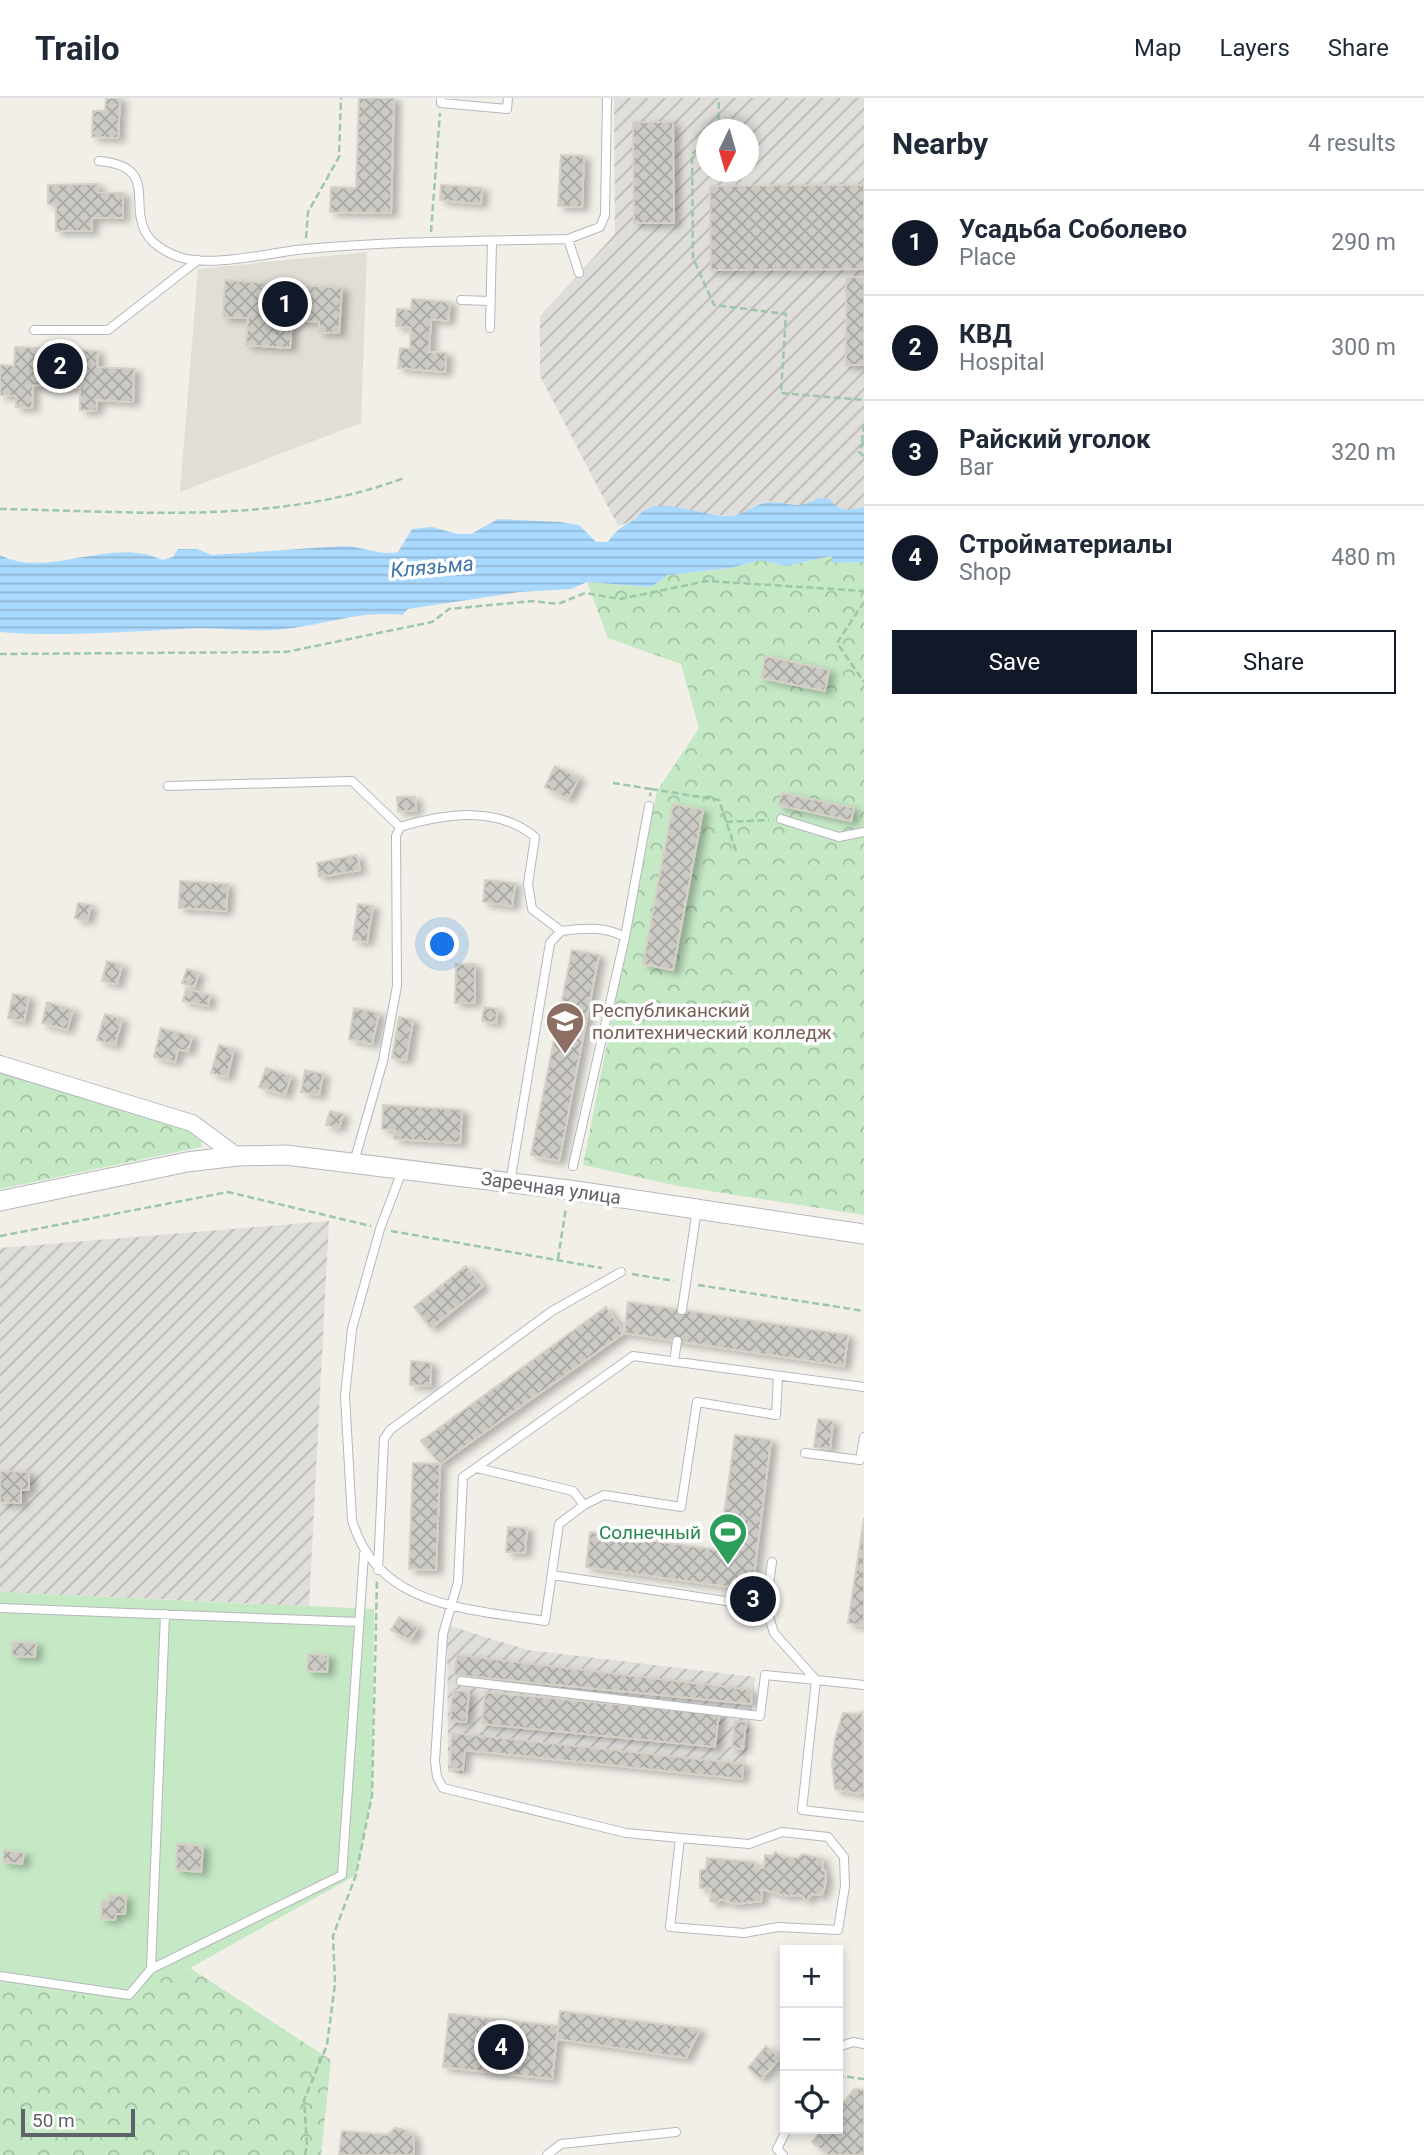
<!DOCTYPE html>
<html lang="en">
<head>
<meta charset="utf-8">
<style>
  :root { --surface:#fff; --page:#f2f2f3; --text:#1f2937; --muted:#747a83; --line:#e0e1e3; --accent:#111827 }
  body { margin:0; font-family:Roboto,sans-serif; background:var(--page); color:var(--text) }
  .controls { position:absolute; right:21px; bottom:21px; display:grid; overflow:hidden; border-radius:0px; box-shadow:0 4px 10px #0003 }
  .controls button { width:63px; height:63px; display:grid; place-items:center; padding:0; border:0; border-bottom:2px solid var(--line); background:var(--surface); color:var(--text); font:35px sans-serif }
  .compass { position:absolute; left:696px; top:21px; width:63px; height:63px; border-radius:50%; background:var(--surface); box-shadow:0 4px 10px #0003; rotate:185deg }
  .scale { position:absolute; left:21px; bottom:18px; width:114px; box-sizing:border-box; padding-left:7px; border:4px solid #5f6368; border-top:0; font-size:19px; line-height:24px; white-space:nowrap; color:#5f6368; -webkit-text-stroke:5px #fff; paint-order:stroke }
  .you { position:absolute; left:443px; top:847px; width:24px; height:24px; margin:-18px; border:5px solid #fff; border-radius:50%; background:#1a73e8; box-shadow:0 0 0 10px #1a73e833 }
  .badge { display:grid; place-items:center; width:46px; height:46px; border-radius:50%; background:var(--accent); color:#fff; font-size:23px; font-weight:700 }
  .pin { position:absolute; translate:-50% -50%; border:4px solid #fff; box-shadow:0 2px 7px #0006 }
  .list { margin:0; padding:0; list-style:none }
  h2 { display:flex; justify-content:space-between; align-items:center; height:91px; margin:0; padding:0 28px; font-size:30px }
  h2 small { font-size:23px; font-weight:400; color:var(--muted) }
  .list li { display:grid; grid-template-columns:46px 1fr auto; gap:21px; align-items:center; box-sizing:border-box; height:105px; padding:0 28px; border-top:2px solid var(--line) }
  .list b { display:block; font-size:26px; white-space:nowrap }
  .list p { margin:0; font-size:23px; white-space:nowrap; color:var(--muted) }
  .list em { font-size:23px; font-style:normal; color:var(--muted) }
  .actions { display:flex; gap:14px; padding:21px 28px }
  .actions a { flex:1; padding:16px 0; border:2px solid var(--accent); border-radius:0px; text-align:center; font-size:24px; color:var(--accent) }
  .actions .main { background:var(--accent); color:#fff }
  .icon { flex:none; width:38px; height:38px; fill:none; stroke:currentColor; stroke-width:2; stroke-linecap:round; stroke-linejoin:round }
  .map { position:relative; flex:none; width:864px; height:2057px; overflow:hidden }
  header { display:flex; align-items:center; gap:42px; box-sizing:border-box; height:98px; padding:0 35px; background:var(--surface); border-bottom:2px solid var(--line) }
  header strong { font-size:33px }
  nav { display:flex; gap:38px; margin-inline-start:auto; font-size:24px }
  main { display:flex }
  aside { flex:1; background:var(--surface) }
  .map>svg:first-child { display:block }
  .industrial { fill:url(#industrial-furrows); fill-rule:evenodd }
  .education { fill:#e1ded6 }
  .forest { fill:url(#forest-crowns) }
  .garden { fill:#c5e8c5 }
  .water { fill:url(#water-rules) }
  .building { fill:url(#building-cross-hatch); stroke:#d6d1c6; stroke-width:2; filter:url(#shadow) }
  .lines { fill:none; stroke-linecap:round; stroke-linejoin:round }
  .service-casing { stroke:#b5b8bc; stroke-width:10 }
  .minor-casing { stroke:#b5b8bc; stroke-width:18 }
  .tertiary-casing { stroke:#b5b8bc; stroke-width:21 }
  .path { stroke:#9cc7a9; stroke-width:2.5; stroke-dasharray:7 3.5; stroke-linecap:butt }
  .service { stroke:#fff; stroke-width:8 }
  .minor { stroke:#fff; stroke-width:16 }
  .tertiary { stroke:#fff; stroke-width:19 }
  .labels { text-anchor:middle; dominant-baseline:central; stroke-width:7; stroke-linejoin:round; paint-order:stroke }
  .education-label { font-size:19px; fill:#785e54; stroke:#fff; text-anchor:start }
  .street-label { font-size:19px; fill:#5f6368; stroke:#fff }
  .leisure-label { font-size:19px; fill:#27864d; stroke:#fff; text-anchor:end }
  .water-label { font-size:21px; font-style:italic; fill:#4174aa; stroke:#fff }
</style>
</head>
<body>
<header>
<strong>Trailo</strong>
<nav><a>Map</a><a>Layers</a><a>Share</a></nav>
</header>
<main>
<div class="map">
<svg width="864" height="2057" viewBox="0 0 864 2057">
  <defs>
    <pattern id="industrial-furrows" width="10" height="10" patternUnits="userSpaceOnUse" patternTransform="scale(1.75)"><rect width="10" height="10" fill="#e0deda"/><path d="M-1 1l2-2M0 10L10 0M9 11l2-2" fill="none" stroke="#b9b8b5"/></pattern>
    <pattern id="forest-crowns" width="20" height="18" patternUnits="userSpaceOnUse" patternTransform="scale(1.75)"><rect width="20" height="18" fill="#c5e8c5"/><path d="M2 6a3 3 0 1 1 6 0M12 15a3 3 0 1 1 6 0" fill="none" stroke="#a3c0a4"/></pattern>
    <pattern id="water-rules" width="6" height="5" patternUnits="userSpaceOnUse" patternTransform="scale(1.75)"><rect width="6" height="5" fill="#aadaff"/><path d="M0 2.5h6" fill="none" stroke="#8eb4d2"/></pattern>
    <pattern id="building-cross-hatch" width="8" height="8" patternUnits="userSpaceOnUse" patternTransform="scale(1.75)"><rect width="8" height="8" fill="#cccac5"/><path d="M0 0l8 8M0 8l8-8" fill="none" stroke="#a9a8a4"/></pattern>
    <filter id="shadow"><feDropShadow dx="6" dy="3.5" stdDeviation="3.5" flood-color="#0004"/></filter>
  </defs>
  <rect width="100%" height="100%" fill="#f1efe8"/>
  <!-- industrial -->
  <path class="industrial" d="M 614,0 L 864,0 L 864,409 L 846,413 L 818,400 L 805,408 L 768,403 L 753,412 L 730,418 L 683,413 L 665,408 L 648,410 L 632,423 L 618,428 L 540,278 L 540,218 L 615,136 ZM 706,32 L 748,32 L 748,74 L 706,74 Z
    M 329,1123 L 309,1508 L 0,1494 L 0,1150 Z
    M 447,1527 L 528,1552 L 755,1579 L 744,1681 L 467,1652 L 465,1676 L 448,1674 Z"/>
  <!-- education -->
  <path class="education" d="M 367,154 L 361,325 L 180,394 L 198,171 Z"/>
  <!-- forest -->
  <path class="forest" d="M 831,458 L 834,465 L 864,464 L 864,1117 L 678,1088 L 583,1067 L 657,693 L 699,630 L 681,566 L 608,540 L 587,484 L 651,489 L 668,477 L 731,470 L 761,462 L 786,468 Z
    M 0,972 L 191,1031 L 202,1040 L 201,1049 L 0,1091 Z
    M 190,1870 L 331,1962 L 321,2057 L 0,2057 L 0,1885 L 135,1905 L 153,1883 Z"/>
  <!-- garden -->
  <path class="garden" d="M 0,1494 L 374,1511 L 372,1697 L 356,1777 L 190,1870 L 153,1883 L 135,1905 L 0,1885 Z"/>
  <!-- water -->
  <path class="water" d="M 818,400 L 830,401 C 840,415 849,412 864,409 L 864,464 L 834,465 L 831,458 L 786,468 L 761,462 L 731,470 L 668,477 L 651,489 L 587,484 L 571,491 L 519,494 L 408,511 L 402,517 C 365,512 329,525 292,530 C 255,536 217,528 181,531 C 121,534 60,539 0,534 L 0,457 C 48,482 112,437 162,462 L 173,459 L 178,451 L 197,451 L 212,457 L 343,448 C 360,448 382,458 398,454 L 412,431 L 432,429 L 457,436 L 471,436 L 498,421 L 560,424 L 579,427 L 596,444 L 608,444 C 616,432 620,430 632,423 C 638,420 642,412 649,410 C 669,402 706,419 730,418 C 744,417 758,404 771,404 C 792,404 797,413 818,400 Z"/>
  <!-- building -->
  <path class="building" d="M 106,0 L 120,0 L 118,40 L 92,39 L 93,13 L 105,13 Z
    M 359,0 L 394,0 L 391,115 L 330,114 L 331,89 L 356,90 Z
    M 633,24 L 673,24 L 674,125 L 634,125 Z
    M 561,57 L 584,58 L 582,109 L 558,108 Z
    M 98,86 L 98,95 L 123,95 L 123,120 L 92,120 L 92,133 L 56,133 L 56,106 L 48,106 L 48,87 Z
    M 441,87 L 482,90 L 481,106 L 440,102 Z
    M 864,87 L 864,171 L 711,172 L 710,88 Z
    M 846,179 L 864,179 L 864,267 L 846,267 Z
    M 225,182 L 342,190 L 339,235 L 319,234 L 319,224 L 292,222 L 290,250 L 246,247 L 248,220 L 223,219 Z
    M 412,201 L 450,204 L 448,223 L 431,221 L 429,254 L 446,255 L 445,274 L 398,270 L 400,250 L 410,251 L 411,230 L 396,228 L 397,211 L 411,212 Z
    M 15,249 L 98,253 L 97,269 L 134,271 L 133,304 L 97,302 L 96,313 L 80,312 L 80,290 L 33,287 L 32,310 L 16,309 L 16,298 L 0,297 L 0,267 L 14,268 Z
    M 765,558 L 829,572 L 825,593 L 761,580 Z
    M 555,668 L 579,680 L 568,701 L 545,689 Z
    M 782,695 L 854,710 L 851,723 L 778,707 Z
    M 397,699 L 415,699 L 416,713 L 398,713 Z
    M 673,706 L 703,712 L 673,872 L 643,866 Z
    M 357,757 L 360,772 L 319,779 L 317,765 Z
    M 485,782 L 515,785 L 512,808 L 483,804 Z
    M 180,783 L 228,786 L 226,813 L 179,810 Z
    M 78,805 L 91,807 L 87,823 L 75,820 Z
    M 358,806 L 373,808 L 367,844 L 353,842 Z
    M 572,852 L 599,857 L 559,1063 L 531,1057 Z
    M 107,863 L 122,867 L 117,886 L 102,883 Z
    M 456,866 L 475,866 L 475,905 L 455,905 Z
    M 187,871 L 199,875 L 194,889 L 182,885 Z
    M 186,891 L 210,897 L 208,908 L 183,903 Z
    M 13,896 L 29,899 L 24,923 L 8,920 Z
    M 47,904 L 73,912 L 67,932 L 42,925 Z
    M 484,909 L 497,911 L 496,925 L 482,923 Z
    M 354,910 L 379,915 L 372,946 L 349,941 Z
    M 105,916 L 122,921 L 115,947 L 97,942 Z
    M 399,919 L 413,922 L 406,962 L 392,960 Z
    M 161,930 L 192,938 L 188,954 L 178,951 L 175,964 L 154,959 Z
    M 219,947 L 234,951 L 227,979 L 211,975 Z
    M 266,970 L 291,978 L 285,997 L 259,989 Z
    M 305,972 L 323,976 L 319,997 L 301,994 Z
    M 383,1007 L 462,1012 L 460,1045 L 394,1041 L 395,1032 L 382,1031 Z
    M 330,1013 L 343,1016 L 339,1030 L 326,1027 Z
    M 466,1168 L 483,1188 L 431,1230 L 414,1209 Z
    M 628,1204 L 848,1237 L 844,1268 L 624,1235 Z
    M 606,1209 L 624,1235 L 440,1366 L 421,1343 Z
    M 411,1263 L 431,1265 L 430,1288 L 410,1287 Z
    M 818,1321 L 833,1323 L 830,1351 L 814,1349 Z
    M 735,1337 L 771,1342 L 752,1492 L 586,1469 L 590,1434 L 719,1452 Z
    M 413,1365 L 440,1366 L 436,1472 L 409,1471 Z
    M 0,1373 L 29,1374 L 29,1392 L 21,1392 L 21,1405 L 0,1404 Z
    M 864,1420 L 864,1528 L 848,1525 Z
    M 508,1429 L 527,1430 L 525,1455 L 506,1454 Z
    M 399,1519 L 418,1529 L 410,1542 L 391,1532 Z
    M 12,1544 L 36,1545 L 35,1559 L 12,1558 Z
    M 308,1556 L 328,1557 L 327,1574 L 307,1573 Z
    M 457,1557 L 752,1592 L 751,1606 L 454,1577 Z
    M 453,1592 L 469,1594 L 466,1624 L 450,1623 Z
    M 485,1594 L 719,1616 L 715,1649 L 482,1626 Z
    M 862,1614 L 864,1693 L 860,1696 L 835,1691 L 832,1665 L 835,1641 L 843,1615 L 859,1616 Z
    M 735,1623 L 746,1624 L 743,1651 L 732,1650 Z
    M 452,1635 L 744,1666 L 742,1681 L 465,1652 L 463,1672 L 450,1670 Z
    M 177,1746 L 203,1748 L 201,1774 L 176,1772 Z
    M 4,1752 L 24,1755 L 22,1766 L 3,1764 Z
    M 775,1754 L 782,1759 L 798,1760 L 802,1756 L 823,1761 L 822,1772 L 825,1772 L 826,1784 L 822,1797 L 812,1796 L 806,1803 L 802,1797 L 786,1798 L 762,1791 L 761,1803 L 735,1806 L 720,1801 L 716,1805 L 710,1803 L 711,1791 L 700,1790 L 700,1773 L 706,1771 L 707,1760 L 754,1764 L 756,1770 L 764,1770 L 765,1757 L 773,1758 Z
    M 109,1797 L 126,1798 L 125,1816 L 116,1816 L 115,1822 L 101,1821 L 102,1803 L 109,1803 Z
    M 560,1913 L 700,1931 L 686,1960 L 557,1941 Z
    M 449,1916 L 558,1928 L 552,1981 L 443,1969 Z
    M 766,1948 L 780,1960 L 761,1981 L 748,1970 Z
    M 854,1991 L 864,1992 L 864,2057 L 828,2057 L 812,2044 L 822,2031 L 838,2031 L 838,2011 Z
    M 395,2030 L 406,2032 L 414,2039 L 414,2057 L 339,2057 L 342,2033 L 387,2037 Z"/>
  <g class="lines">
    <!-- service casing -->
    <g class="service-casing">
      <path id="service" d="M 441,0 L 441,5 L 507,11 L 508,0
        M 99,63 C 177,70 102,131 179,159 C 211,170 272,154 306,151 C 393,143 481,143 568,141 L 600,129 L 605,117 L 607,0
        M 568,141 L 579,175
        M 461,202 L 490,203
        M 490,230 L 492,143
        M 34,232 L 108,232 L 198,162
        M 168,688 L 352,683 L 400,729
        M 781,721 L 839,739 L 864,734
        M 354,1064 L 383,963 L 397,888 L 396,738 L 400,729 C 444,716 497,707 535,739 L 528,786 L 532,811 L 561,833
        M 573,1068 L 625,839
        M 402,1073 L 380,1131 L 352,1231 L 345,1298 L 352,1422 C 377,1510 469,1511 545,1523 L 559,1426 L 584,1407 L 604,1397 L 681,1409 L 697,1304 L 776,1317 L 778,1278
        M 510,1085 L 550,845 L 561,833 C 585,830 603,828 625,839 L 649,708
        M 682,1212 L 697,1111
        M 674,1263 L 677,1243
        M 805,1355 L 860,1362 L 864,1339
        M 477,1370 L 573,1393 L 584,1407
        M 378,1472 L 384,1341 L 390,1332 L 552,1213 L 621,1174
        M 552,1477 L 766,1509 L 772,1464
        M 0,1510 L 359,1524
        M 461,1583 L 760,1618 L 765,1577 L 816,1582 L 774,1535 L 766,1509
        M 864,1587 L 816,1582 L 802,1712 L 864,1719
        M 680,1740 L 749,1746 L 782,1734 L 828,1739 L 844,1759 L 845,1788 L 838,1832 L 778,1829 L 744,1835 L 670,1829 L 680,1740 L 626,1735 L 443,1690 L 437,1679 L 435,1663 L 443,1536 L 458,1484 L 463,1379 L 633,1258 L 864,1289
        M 151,1871 L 165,1516
        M 0,1878 L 129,1897 L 151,1871 L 342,1777 L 364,1456
        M 838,1949 L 853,1944 L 864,1946
        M 547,2057 L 561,2046 L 676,2034
        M 783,2057 L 777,2051 L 787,2031"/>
    </g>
    <!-- minor casing -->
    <g class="minor-casing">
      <path id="minor" d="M 0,966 L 192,1025 L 237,1058"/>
    </g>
    <!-- tertiary casing -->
    <g class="tertiary-casing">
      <path id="tertiary" d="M 0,1103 L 187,1064 L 237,1058 L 286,1057 L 569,1092 L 864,1136"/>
    </g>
    <!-- path -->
    <path class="path" d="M 718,32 L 719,0
      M 706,45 L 692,56 L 693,160 L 714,207 L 786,216 L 781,295 L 864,302
      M 431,134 L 440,15
      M 306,140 L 308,114 L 339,59 L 341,0
      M 862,344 L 864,325
      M 864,344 L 859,354 L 864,358
      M 0,411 C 135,413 275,428 404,380
      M 864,504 L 837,545 L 864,584
      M 0,556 L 286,554 L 432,524 L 449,511 L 533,503 L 558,506 L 585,495 L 620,501 L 707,483 L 864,493
      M 613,685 L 651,691 L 650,698
      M 651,691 L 719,702 L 737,756
      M 726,724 L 769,722
      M 391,1133 L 602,1170
      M 0,1138 L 228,1094 L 371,1128
      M 558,1161 L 566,1109
      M 632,1176 L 674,1183
      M 698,1187 L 864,1213
      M 838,1981 L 841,1978 L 864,1981
      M 305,2057 L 307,2047 L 304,2002 L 327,1947 L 335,1886 L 333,1838 L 356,1777 L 372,1697 L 377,1482"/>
    <!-- service -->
    <use href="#service" class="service"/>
    <!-- minor -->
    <use href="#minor" class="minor"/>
    <!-- tertiary -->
    <use href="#tertiary" class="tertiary"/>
  </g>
  <!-- icons -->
  <defs>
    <g id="university-pin" transform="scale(2.0125)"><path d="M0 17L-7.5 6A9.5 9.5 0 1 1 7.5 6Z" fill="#8d6e63" stroke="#fff"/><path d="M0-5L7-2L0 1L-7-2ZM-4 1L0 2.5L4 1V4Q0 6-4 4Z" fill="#fff"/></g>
    <g id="stadium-pin" transform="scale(2.0125)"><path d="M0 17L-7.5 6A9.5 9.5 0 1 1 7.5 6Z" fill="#2e9e5b" stroke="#fff"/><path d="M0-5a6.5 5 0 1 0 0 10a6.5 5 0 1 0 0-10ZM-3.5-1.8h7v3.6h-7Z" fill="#fff"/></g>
  </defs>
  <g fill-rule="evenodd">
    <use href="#university-pin" x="565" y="923"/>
    <use href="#stadium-pin" x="728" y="1434"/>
  </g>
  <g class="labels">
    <!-- education labels -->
    <g class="education-label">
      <text x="592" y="912">Республиканский<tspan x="592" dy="22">политехнический колледж</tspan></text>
    </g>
    <!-- street labels -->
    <g class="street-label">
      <text transform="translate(551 1090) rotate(8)">Заречная улица</text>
    </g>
    <!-- leisure labels -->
    <g class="leisure-label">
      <text x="701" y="1434">Солнечный</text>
    </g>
    <!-- water labels -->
    <g class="water-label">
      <text transform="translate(432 469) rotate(-5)">Клязьма</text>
    </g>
  </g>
</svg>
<div class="controls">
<button>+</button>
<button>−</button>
<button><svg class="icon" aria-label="locate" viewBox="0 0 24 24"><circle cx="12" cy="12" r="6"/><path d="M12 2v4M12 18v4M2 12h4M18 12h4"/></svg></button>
</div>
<svg class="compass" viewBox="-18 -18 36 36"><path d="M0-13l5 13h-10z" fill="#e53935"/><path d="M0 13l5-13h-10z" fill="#747a83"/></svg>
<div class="scale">50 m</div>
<div class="you"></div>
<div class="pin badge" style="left:285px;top:206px">1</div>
<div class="pin badge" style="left:60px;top:268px">2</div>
<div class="pin badge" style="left:753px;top:1501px">3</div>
<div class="pin badge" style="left:501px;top:1949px">4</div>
</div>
<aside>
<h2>Nearby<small>4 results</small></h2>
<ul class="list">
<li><span class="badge">1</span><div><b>Усадьба Соболево</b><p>Place</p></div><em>290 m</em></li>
<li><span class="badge">2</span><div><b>КВД</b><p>Hospital</p></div><em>300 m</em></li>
<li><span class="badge">3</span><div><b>Райский уголок</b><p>Bar</p></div><em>320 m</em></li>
<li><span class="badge">4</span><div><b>Стройматериалы</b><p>Shop</p></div><em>480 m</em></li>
</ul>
<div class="actions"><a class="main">Save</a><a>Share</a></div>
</aside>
</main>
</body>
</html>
